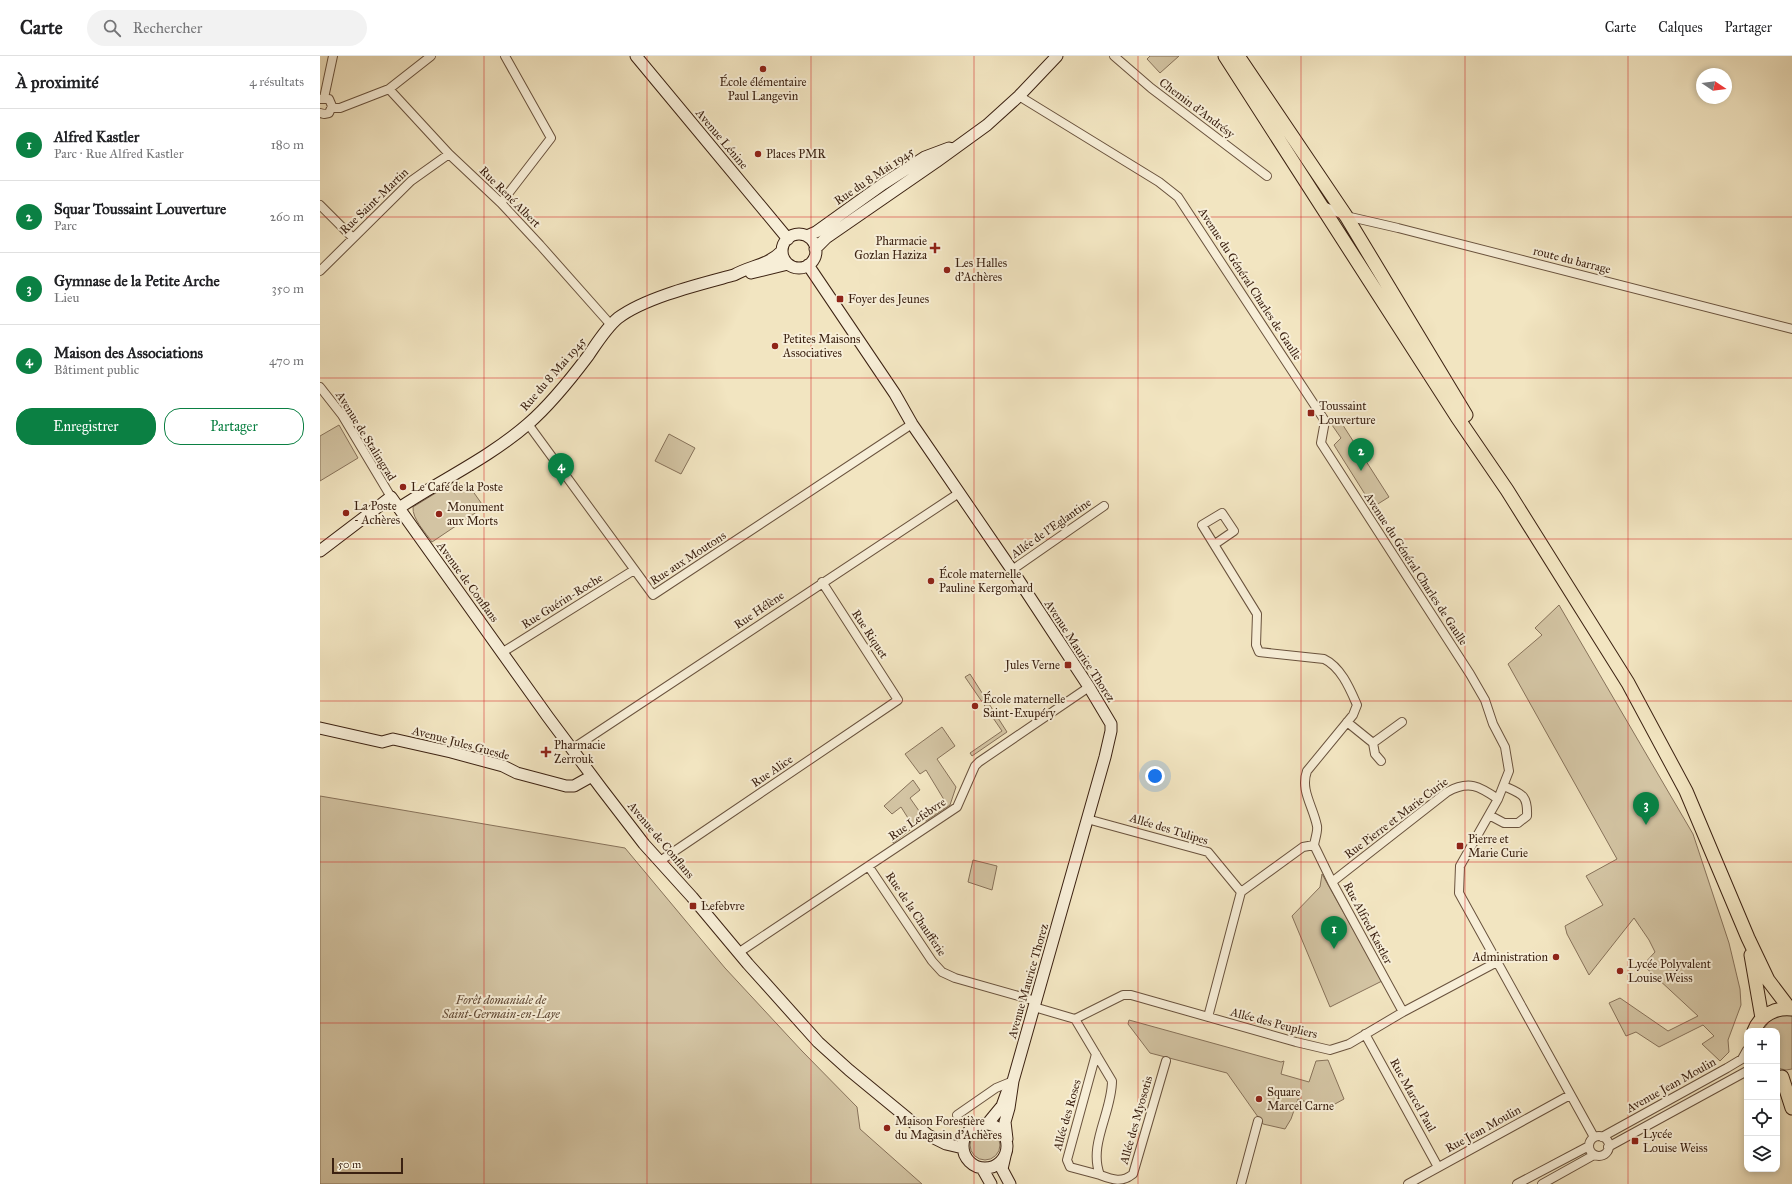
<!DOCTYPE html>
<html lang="fr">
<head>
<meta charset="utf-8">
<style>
  :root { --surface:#fff; --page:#f2f2f2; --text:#202124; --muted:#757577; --line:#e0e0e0; --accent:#0b8043 }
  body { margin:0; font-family:"IM FELL Great Primer",serif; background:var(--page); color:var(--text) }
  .controls { position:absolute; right:12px; bottom:12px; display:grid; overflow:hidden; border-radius:8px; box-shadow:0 2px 6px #0003 }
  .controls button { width:36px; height:36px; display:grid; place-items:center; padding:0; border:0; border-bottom:1px solid var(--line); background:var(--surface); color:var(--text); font:20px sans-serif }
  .compass { position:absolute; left:1376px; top:12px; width:36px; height:36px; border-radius:50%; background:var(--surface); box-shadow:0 2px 6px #0003; rotate:103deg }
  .scale { position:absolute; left:12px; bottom:10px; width:71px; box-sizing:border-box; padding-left:4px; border:2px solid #3b2111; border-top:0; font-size:11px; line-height:14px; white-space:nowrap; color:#3b2111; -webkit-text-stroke:3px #f7eed7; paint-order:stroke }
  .you { position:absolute; left:835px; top:720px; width:14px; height:14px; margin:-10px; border:3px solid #fff; border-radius:50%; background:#1a73e8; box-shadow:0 0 0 6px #1a73e833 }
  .badge { display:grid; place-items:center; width:26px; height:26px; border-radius:50%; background:var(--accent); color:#fff; font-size:13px; font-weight:700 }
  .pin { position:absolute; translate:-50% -33px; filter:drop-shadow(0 1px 2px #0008) }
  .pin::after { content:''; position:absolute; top:21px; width:14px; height:12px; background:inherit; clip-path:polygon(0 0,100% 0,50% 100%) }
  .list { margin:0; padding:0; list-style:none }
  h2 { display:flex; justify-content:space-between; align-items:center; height:52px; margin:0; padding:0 16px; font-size:17px }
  h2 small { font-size:13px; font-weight:400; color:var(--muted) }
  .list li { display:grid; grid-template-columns:26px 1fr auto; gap:12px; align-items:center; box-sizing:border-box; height:72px; padding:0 16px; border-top:1px solid var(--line) }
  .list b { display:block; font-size:15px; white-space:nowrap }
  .list p { margin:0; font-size:13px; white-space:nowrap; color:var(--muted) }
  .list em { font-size:13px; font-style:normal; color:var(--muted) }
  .actions { display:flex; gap:8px; padding:12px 16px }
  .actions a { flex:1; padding:9px 0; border:1px solid var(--accent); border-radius:16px; text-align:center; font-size:14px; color:var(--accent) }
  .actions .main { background:var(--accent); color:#fff }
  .icon { flex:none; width:22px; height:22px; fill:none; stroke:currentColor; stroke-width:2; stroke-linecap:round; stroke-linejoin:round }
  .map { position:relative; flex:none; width:1472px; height:1128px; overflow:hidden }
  header { display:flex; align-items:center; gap:24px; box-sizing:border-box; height:56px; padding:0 20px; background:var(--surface); border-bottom:1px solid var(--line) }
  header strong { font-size:19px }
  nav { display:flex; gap:22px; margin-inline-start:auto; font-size:14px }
  .search { width:280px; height:36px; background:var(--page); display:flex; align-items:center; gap:10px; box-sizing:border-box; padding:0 14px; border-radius:22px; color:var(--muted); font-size:15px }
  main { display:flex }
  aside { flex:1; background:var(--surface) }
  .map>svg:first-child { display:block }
  .green { fill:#d3c4a3; stroke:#87725a }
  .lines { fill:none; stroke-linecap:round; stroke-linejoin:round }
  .street-casing { stroke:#69523d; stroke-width:10 }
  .secondary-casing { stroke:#3b2111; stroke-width:13 }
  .primary-casing { stroke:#3b2111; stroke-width:15 }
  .street { stroke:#f7eed7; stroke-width:8 }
  .secondary { stroke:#f7eed7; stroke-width:11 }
  .primary { stroke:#f2e5c1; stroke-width:13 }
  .grid { fill:none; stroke:#d62828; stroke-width:1; stroke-opacity:0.55 }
  .poi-dot { fill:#8f2418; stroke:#f7eed7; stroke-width:1.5 }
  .labels { text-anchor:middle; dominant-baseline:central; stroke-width:4; stroke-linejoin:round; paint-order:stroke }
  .poi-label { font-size:12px; fill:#3b2111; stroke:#f7eed7; text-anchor:start }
  .street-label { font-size:12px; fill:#3b2111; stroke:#f7eed7 }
  .park-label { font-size:12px; font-style:italic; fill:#614a36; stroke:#f7eed7 }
</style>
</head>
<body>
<header>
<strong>Carte</strong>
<div class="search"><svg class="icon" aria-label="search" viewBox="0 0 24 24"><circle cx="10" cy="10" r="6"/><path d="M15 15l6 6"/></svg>Rechercher</div>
<nav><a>Carte</a><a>Calques</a><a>Partager</a></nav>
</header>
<main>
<aside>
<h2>À proximité<small>4 résultats</small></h2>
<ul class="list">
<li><span class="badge">1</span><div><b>Alfred Kastler</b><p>Parc · Rue Alfred Kastler</p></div><em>180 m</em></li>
<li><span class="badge">2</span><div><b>Squar Toussaint Louverture</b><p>Parc</p></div><em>260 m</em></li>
<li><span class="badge">3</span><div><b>Gymnase de la Petite Arche</b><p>Lieu</p></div><em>350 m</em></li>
<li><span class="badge">4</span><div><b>Maison des Associations</b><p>Bâtiment public</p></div><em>470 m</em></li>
</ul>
<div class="actions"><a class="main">Enregistrer</a><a>Partager</a></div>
</aside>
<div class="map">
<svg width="1472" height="1128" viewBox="0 0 1472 1128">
  <rect width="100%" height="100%" fill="#f2e5c1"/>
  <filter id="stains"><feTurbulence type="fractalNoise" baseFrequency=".005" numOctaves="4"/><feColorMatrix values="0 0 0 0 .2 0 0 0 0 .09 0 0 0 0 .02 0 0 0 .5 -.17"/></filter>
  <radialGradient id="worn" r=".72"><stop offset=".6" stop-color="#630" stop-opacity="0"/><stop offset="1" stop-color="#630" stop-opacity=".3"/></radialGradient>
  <!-- green -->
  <path class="green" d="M 830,0 L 859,0 L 840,17 L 827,3 Z
    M 1019,363 L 1069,441 L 1053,451 L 1014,389 L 1021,382 L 1012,369 Z
    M 19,369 L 38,402 L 0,425 L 0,380 Z
    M 349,378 L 375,392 L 361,418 L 335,405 Z
    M 137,424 L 142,431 L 147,427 L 164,451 L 112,486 C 106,477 92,463 93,451 Z
    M 1239,549 L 1373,778 L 1409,887 L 1420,933 L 1421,949 L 1408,984 L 1409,996 L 1400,1005 L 1382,988 L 1394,980 L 1383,969 L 1339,991 L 1316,976 L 1306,980 L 1289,947 L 1300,942 L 1348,975 L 1378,960 L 1323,909 L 1335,896 L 1329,884 L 1314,862 L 1269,919 L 1247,878 L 1245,870 L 1283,849 L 1266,820 L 1297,803 L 1188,608 L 1222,579 L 1215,572 Z
    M 650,618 L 687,676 L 652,700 L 650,697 L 682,675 L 645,621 Z
    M 622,671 L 635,690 L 617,703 L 636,731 L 630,749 L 606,765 L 603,764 L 573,787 L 572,785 L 593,770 L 581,751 L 572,758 L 564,750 L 593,724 L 600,734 L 590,742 L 604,762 L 626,747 L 606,714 L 600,718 L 585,698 Z
    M 0,740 L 305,792 L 405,912 L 482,995 L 537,1051 L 540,1073 L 602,1128 L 0,1128 Z
    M 653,804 L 677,810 L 672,834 L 648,826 Z
    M 1002,818 L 1062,925 L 1010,951 L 972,860 L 1000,831 Z
    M 1462,958 L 1472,959 L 1472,1013 L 1466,1014 L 1457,1012 L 1457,975 L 1442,975 L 1451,963 Z
    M 809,964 L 961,1006 L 964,1005 L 961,1018 L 989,1026 L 996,1005 L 1008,1004 L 1024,1043 L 1006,1053 L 978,1043 L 971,1063 L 965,1073 L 943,1068 L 907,1017 L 830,997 L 808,968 Z
    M650 1089a15 15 0 1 1 30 0a15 15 0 1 1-30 0Z"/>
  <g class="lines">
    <!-- street casing -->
    <g class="street-casing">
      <path id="street" d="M 794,0 L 831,32 L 947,120
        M 69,33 L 129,98 L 181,147 L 220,189 L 291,269
        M 699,40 L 839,126 L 858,141 L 1005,365 L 1001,387 L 1150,618 L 1165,644 L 1173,668 L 1185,691 L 1189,715 L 1178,743 L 1140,810 L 1139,837 L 1274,1081
        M 4,42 L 13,0
        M 0,43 L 9,43 L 12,50 L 9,57 L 4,58 L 0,57
        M 12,52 L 20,52 L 69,33 L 111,0
        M 181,147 L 231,82 L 185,0
        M 0,149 L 33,182
        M 1003,150 L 1026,160 L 1078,172 L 1472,273
        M 0,215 L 91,125 L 129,98
        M 0,331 L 22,359 L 71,441
        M 208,368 L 333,539 L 592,368
        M 895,488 L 914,475 L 902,457 L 882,469 L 937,558 L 936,589 L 939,596 L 1004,603 C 1021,611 1030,633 1037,649 L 1033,659 L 987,715 C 980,734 993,750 997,770 C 998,775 995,783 994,789
        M 692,514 L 784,450
        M 183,596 L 314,514
        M 1027,666 L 1053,687 L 1082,666
        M 1053,687 L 1055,698 L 1061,705
        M 252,693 L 639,437
        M 1169,759 L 1184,767 L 1198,767 L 1207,760 C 1208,738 1201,738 1184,730
        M 767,763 L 888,796 L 921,836
        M 994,789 L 1012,826 L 1083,956
        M 340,805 L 578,644 L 502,526
        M 549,811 L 612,905 L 622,916 L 635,922 L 716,945
        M 1012,826 L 1127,736 C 1149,724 1159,730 1178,743
        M 921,836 L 983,791 L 994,789
        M 418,897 L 637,751 L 655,710 L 659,706 L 769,631
        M 714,951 L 755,963 L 803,939 L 811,939 L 976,986 L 1010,994 L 1029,988 L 1083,956 L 1177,906
        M 888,961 L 921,836
        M 755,963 L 792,1025 C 792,1056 768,1089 780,1119 L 750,1111 L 747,1104 L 776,998
        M 1045,978 L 1118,1111
        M 637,1059 L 676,1032 L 693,1025
        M1269 1090a10 10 0 1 1 20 0a10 10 0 1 1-20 0Z
        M 1282,1081 L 1407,1012 L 1422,1003 L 1427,994
        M 1288,1091 L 1427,1015
        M 780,1119 C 793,1124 802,1127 813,1118 L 846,1005
        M 921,1128 L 938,1065
        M 1088,1128 L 1250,1039
        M 1197,1128 L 1269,1090
        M 1222,1128 L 1274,1099"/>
    </g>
    <!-- secondary casing -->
    <g class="secondary-casing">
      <path id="secondary" d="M 316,0 L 468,183
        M462 195a17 17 0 1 1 34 0a17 17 0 1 1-34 0Z
        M 487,180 L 496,176 L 563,128 L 605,101 L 629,92
        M 495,193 L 506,182 L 616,106 L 667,69 L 699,40 L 737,0
        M 488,209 L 575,338 L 592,368 L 692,514 L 769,631 L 791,668 L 791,675 L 785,701 L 693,1025 L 689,1052 L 685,1066 L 687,1083
        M 431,217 L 468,208
        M 79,452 C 121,424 169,402 208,368 C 231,348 250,324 268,300 C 277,287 286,272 298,262 C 326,241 381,228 414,219 C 432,209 447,210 462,195
        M 0,495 L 71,441 L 228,661 L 281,732 L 324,788 L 372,841 L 428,908 L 498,986 L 529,1014 L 608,1079 L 626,1088 L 643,1092
        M 0,672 L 62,686 L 73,683 L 131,696 L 183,710 L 197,717 L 246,730 L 254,730 L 272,720
        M 668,1067 L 682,1050 L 687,1036
        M643 1090a22 22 0 1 1 44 0a22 22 0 1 1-44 0Z
        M 685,1100 L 682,1113 L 690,1128
        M 662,1112 L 671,1128"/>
    </g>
    <!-- primary casing -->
    <g class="primary-casing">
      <path id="primary" d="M 905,0 L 1137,361 L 1187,434 L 1308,627 L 1366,735 L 1428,882 L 1448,924 L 1470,953
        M 918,0 L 1026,160 L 1146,359
        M 1431,899 L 1442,962
        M 1434,975 C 1440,959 1456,951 1472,953
        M 1462,1021 L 1472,1052"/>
    </g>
    <!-- street -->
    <use href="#street" class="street"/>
    <!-- secondary -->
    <use href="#secondary" class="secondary"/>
    <!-- primary -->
    <use href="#primary" class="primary"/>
  </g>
  <!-- grid -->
  <path class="grid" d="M 164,0 L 164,1128M 327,0 L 327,1128M 491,0 L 491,1128M 654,0 L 654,1128M 818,0 L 818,1128M 981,0 L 981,1128M 1145,0 L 1145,1128M 1308,0 L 1308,1128M 0,161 L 1472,161M 0,322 L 1472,322M 0,483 L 1472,483M 0,645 L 1472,645M 0,806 L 1472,806M 0,967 L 1472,967"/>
  <!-- markers -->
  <g class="poi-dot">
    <circle cx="443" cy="13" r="4"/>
    <circle cx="438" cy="98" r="4"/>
    <path d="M613 186h4v4h4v4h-4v4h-4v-4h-4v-4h4z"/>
    <circle cx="627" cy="214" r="4"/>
    <rect x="516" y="239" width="8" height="8" rx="2"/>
    <circle cx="455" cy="290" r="4"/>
    <rect x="987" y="353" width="8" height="8" rx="2"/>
    <circle cx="83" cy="431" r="4"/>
    <circle cx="26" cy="457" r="4"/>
    <circle cx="119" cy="458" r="4"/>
    <circle cx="611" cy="525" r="4"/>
    <rect x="744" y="605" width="8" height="8" rx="2"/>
    <circle cx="655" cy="650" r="4"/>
    <path d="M224 690h4v4h4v4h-4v4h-4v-4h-4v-4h4z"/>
    <rect x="1136" y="786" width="8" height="8" rx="2"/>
    <rect x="369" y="846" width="8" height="8" rx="2"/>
    <circle cx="1236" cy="901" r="4"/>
    <circle cx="1300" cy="915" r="4"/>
    <circle cx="939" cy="1043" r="4"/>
    <circle cx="567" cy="1072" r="4"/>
    <rect x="1311" y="1081" width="8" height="8" rx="2"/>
  </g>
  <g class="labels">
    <!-- poi labels -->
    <g class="poi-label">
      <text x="443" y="26" text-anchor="middle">École élémentaire<tspan x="443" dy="14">Paul Langevin</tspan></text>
      <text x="446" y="98">Places PMR</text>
      <text x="607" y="185" text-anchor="end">Pharmacie<tspan x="607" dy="14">Gozlan Haziza</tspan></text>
      <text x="635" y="207">Les Halles<tspan x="635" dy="14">d'Achères</tspan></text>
      <text x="528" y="243">Foyer des Jeunes</text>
      <text x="463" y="283">Petites Maisons<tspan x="463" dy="14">Associatives</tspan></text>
      <text x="999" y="350">Toussaint<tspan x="999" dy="14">Louverture</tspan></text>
      <text x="91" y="431">Le Café de la Poste</text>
      <text x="34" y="450">La Poste<tspan x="34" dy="14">- Achères</tspan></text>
      <text x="127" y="451">Monument<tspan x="127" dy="14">aux Morts</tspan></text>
      <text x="619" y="518">École maternelle<tspan x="619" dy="14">Pauline Kergomard</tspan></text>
      <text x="740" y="609" text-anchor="end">Jules Verne</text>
      <text x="663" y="643">École maternelle<tspan x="663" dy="14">Saint-Exupéry</tspan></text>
      <text x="234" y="689">Pharmacie<tspan x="234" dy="14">Zerrouk</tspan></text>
      <text x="1148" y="783">Pierre et<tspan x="1148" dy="14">Marie Curie</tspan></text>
      <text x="381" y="850">Lefebvre</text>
      <text x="1228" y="901" text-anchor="end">Administration</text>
      <text x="1308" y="908">Lycée Polyvalent<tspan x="1308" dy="14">Louise Weiss</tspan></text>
      <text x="947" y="1036">Square<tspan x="947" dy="14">Marcel Carne</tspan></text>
      <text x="575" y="1065">Maison Forestière<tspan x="575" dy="14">du Magasin d'Achères</tspan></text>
      <text x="1323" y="1078">Lycée<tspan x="1323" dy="14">Louise Weiss</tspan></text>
    </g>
    <!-- street labels -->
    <g class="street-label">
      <text transform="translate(877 52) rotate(37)">Chemin d'Andrésy</text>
      <text transform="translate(402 83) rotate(50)">Avenue Lénine</text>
      <text transform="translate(554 120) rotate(-34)">Rue du 8 Mai 1945</text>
      <text transform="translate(190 141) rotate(45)">Rue René Albert</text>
      <text transform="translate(54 145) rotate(-44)">Rue Saint-Martin</text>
      <text transform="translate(1252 204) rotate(14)">route du barrage</text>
      <text transform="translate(930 228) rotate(57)">Avenue du Général Charles de Gaulle</text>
      <text transform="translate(233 318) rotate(-49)">Rue du 8 Mai 1945</text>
      <text transform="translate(46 380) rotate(58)">Avenue de Stalingrad</text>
      <text transform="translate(731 472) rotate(-35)">Allée de l'Eglantine</text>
      <text transform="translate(368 502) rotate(-33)">Rue aux Moutons</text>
      <text transform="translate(1096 513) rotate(57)">Avenue du Général Charles de Gaulle</text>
      <text transform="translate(148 526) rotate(54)">Avenue de Conflans</text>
      <text transform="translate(242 545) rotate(-32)">Rue Guérin-Roche</text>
      <text transform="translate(439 554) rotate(-34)">Rue Hélène</text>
      <text transform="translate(550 578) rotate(57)">Rue Riquet</text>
      <text transform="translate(760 595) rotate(57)">Avenue Maurice Thorez</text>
      <text transform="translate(141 687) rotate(15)">Avenue Jules Guesde</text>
      <text transform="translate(452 715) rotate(-34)">Rue Alice</text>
      <text transform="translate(1076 762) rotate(-37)">Rue Pierre et Marie Curie</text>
      <text transform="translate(597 763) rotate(-34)">Rue Lefebvre</text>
      <text transform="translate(849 773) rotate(17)">Allée des Tulipes</text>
      <text transform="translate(341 784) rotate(50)">Avenue de Conflans</text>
      <text transform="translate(596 858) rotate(56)">Rue de la Chaufferie</text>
      <text transform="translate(1048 867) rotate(62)">Rue Alfred Kastler</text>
      <text transform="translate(708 925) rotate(-74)">Avenue Maurice Thorez</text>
      <text transform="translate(954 967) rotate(15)">Allée des Peupliers</text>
      <text transform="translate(1351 1029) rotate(-29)">Avenue Jean Moulin</text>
      <text transform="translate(1093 1039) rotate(61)">Rue Marcel Paul</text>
      <text transform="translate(747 1059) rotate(-74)">Allée des Roses</text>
      <text transform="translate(816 1064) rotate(-74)">Allée des Myosotis</text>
      <text transform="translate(1163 1073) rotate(-29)">Rue Jean Moulin</text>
    </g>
    <!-- park labels -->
    <g class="park-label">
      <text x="181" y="944">Forêt domaniale de<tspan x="181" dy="14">Saint-Germain-en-Laye</tspan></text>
    </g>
  </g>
  <rect width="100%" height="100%" filter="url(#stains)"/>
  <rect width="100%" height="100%" fill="url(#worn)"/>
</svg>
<div class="controls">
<button>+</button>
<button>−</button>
<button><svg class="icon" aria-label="locate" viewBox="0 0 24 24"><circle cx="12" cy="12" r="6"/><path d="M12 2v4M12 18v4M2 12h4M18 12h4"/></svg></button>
<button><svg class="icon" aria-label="layers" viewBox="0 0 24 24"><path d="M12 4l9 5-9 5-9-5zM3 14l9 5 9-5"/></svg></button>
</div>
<svg class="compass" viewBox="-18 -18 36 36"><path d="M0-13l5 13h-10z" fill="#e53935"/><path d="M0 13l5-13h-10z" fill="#757577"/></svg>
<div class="scale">50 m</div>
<div class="you"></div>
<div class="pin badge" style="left:1014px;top:893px">1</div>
<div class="pin badge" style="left:1041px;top:415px">2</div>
<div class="pin badge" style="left:1326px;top:769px">3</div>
<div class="pin badge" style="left:241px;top:430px">4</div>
</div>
</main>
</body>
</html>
